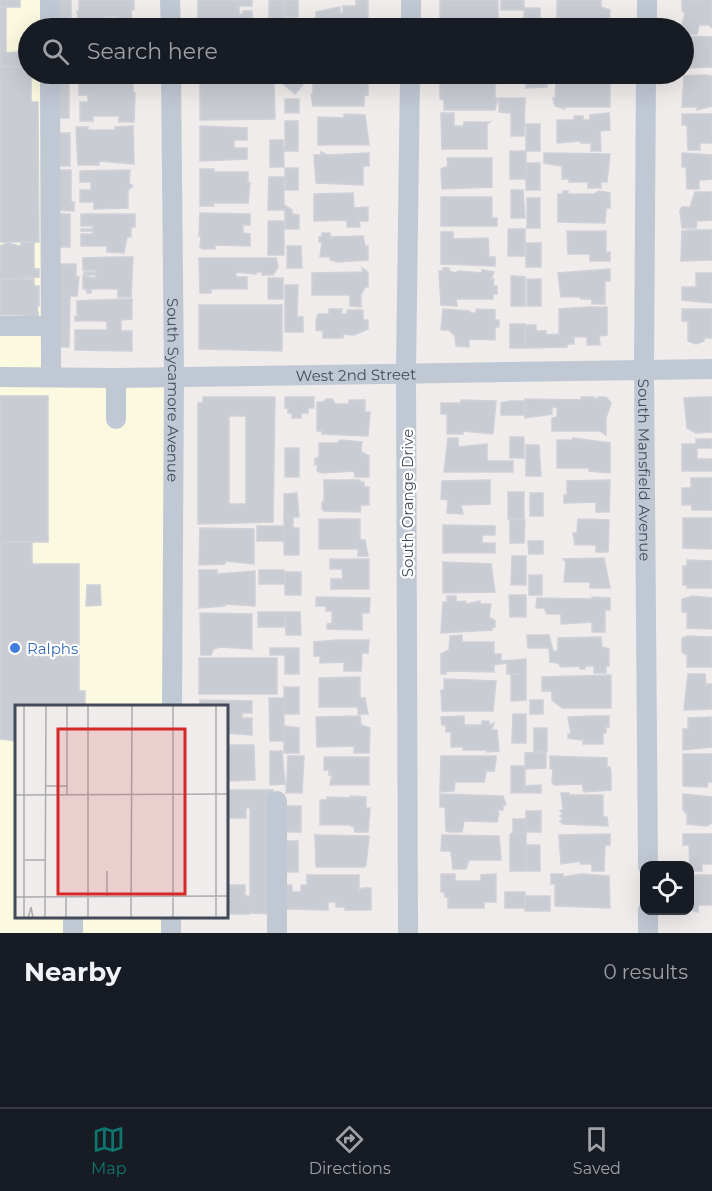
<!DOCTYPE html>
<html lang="en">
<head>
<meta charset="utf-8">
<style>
  :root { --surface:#171b24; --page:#242831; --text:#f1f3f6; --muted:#9ea1a6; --line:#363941; --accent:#0f766e }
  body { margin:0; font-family:Montserrat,sans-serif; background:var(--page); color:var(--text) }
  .controls { position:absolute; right:18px; bottom:18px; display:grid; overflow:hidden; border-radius:12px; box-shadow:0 6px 24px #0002 }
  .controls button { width:54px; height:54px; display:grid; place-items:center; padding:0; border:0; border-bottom:2px solid var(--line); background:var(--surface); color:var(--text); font:30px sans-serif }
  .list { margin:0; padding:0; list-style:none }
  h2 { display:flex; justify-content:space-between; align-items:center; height:78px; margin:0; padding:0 24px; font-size:26px }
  h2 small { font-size:20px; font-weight:400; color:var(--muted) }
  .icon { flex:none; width:33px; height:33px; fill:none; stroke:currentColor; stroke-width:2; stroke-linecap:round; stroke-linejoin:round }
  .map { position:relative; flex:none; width:712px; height:933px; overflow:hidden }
  .search { position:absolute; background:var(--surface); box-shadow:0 6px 24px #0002; left:18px; right:18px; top:18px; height:66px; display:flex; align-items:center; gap:15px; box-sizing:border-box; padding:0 21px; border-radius:33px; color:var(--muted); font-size:22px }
  .sheet { height:174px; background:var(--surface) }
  nav { display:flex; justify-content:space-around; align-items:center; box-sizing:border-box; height:84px; border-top:2px solid var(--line); background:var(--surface); font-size:16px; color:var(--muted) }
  nav a { display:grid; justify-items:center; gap:3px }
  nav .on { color:var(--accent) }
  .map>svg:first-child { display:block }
  .commercial { fill:#fcf9e1 }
  .building { fill:#caccd4; stroke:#cfd0d8; stroke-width:1.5; fill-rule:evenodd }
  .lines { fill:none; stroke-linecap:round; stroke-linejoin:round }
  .minor { stroke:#c0c8d4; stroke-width:20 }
  .shop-dot { fill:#3f7fe0; stroke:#fff; stroke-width:2 }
  .labels { text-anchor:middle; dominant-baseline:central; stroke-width:4.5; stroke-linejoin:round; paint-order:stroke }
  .street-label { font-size:15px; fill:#434b5a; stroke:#fff }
  .shop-label { font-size:15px; fill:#366cbe; stroke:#fff; text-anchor:start }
  .inset-road { fill:none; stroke:#aaacb1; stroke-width:1.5 }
  .view { fill:#d62828; fill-opacity:0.15; stroke:#d62828; stroke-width:3 }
  .inset-edge { fill:none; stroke:#434b5a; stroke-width:3 }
</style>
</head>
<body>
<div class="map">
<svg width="712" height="933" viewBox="0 0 712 933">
  <rect width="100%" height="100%" fill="#efeceb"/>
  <!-- commercial -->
  <path class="commercial" d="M 0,0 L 44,0 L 44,28 L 28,28 L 28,74 L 44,74 L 44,373 L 167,372 L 167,706 L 16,706 L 16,916 L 167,917 L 167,933 L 0,933 Z"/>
  <!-- building -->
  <path class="building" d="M 0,0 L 20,0 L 20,7 L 0,7 Z
    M 57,0 L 71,0 L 71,21 L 57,21 Z
    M 79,0 L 134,0 L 134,10 L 131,10 L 132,23 L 118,22 L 118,17 L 104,17 L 101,20 L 101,28 L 80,28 L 77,11 L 79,11 Z
    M 198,0 L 252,0 L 252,6 L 239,6 L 239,14 L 243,14 L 243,11 L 252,11 L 252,28 L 237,28 L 237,26 L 198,28 Z
    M 269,0 L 284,0 L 284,28 L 269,28 Z
    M 285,0 L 298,0 L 298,17 L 285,17 Z
    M 356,0 L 368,0 L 368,28 L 316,28 L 316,12 L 340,7 L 340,13 L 343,13 L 343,6 L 356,6 Z
    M 440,0 L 498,0 L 498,28 L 440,28 Z
    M 501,0 L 524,0 L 524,10 L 501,10 Z
    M 557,0 L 601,0 L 601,7 L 610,10 L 609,28 L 557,28 Z
    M 682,0 L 712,0 L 712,28 L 709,25 L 699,25 L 697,34 L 687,34 L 682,24 L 685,14 L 682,10 Z
    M 0,7 L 6,7 L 6,53 L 28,51 L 28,66 L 0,66 Z
    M 524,8 L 540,8 L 540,28 L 524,28 Z
    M 689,36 L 712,37 L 712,67 L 684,68 L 684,41 L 689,41 Z
    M 0,66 L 28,66 L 28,74 L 31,74 L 31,102 L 38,102 L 39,242 L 0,242 Z
    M 526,74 L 547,74 L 547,87 L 526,88 Z
    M 706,75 L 712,76 L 712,106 L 697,110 L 697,107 L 682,107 L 684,76 Z
    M 293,76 L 303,85 L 295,94 L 284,85 Z
    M 368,76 L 368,95 L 364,96 L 364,106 L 313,106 L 311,94 L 313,94 L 313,77 Z
    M 591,76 L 610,76 L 610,107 L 565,107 L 565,109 L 555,106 L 553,98 L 555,98 L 556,83 L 560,83 L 557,78 Z
    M 440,80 L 495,80 L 498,82 L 495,85 L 495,98 L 498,98 L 495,110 L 444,110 L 444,100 L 440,99 Z
    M 117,82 L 133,82 L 133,93 L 135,93 L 134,122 L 119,122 L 119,116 L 93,116 L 93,121 L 80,121 L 80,102 L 88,102 L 88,95 L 79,95 L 79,83 Z
    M 274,82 L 275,119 L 200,120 L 200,83 Z
    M 55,83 L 69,83 L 69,118 L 55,118 Z
    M 499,98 L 525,98 L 524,136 L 511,136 L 511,113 L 499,112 Z
    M 285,99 L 299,99 L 299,113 L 285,113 Z
    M 441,113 L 454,113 L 454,126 L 464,126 L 464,122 L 490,122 L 487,124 L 487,149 L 442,149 Z
    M 608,113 L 609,113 L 610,130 L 600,131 L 601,151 L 591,151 L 591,143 L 581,143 L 581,141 L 557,143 L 557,120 L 574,120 L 574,116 L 583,116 L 583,120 L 590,120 L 590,115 Z
    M 344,114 L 365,115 L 369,145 L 318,145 L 318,117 L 344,118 Z
    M 682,114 L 712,114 L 712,143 L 700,143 L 700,150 L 688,150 L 687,125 L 682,125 Z
    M 285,121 L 298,121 L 298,151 L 285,151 Z
    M 526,124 L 540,124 L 540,151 L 526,151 Z
    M 133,126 L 134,164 L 99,161 L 99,165 L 78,165 L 76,127 L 88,127 L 88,130 L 115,130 L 115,127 Z
    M 200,126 L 247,128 L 247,140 L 234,140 L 234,148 L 247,148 L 247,159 L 200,161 Z
    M 56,133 L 70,133 L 70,166 L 55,166 Z
    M 270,140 L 283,140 L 284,167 L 270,167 Z
    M 510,151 L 526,151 L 526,179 L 510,179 Z
    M 321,152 L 327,155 L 369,153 L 369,166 L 363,166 L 363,185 L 316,183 L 314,155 L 321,155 Z
    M 544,153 L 610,154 L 607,182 L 601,182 L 601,188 L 588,188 L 588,182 L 569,182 L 569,179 L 562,179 L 562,166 L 544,163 Z
    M 682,153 L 712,155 L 712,179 L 699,180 L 699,189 L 687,189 L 686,167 L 682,167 Z
    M 447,158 L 492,158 L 492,187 L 442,189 L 441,169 L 448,166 Z
    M 526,163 L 540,163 L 540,190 L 526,190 Z
    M 285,168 L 298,168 L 298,190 L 285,190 Z
    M 200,169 L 214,169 L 214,172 L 248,172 L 248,183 L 250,183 L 248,203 L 213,203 L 214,206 L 200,206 Z
    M 56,170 L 71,170 L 71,202 L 74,202 L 74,211 L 55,210 Z
    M 130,170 L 129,183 L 133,186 L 128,190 L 128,208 L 94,209 L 94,202 L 80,202 L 80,190 L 91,190 L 91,182 L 80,182 L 80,171 Z
    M 269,177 L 284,177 L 284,205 L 292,210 L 292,214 L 299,215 L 299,229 L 285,229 L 285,210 L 268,210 Z
    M 511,190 L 523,190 L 525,218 L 511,218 Z
    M 563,191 L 568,191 L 568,194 L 594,194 L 599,191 L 610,193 L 610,208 L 606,208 L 605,223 L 558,222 L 558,194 L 563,194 Z
    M 695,192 L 712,192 L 712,220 L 697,221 L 696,228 L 682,228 L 680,211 L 682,207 L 690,207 Z
    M 353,193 L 354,208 L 368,207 L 368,221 L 359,221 L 360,227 L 347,227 L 347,220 L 314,221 L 314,194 Z
    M 441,197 L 492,197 L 492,218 L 497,218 L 497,226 L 441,226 Z
    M 527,198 L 540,198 L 540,228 L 527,228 Z
    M 200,213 L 250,214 L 250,225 L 243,225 L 243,233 L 250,234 L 250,246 L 215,245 L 215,249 L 203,249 L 200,247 L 201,236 L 199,236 Z
    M 55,214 L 70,214 L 70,247 L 55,247 Z
    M 81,214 L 135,214 L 135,227 L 131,227 L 131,237 L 127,237 L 124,253 L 107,252 L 107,246 L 81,246 L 81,234 L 93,234 L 93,231 L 81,231 L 81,229 L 93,229 L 93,226 L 81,226 Z
    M 268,221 L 284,221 L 284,255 L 268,255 Z
    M 508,229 L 525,229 L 525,256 L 508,256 Z
    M 691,230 L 712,230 L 712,260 L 681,261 L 682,231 Z
    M 567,231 L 606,231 L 606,253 L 610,252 L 610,261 L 590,261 L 590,254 L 568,254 Z
    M 441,232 L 453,232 L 453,239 L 488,238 L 489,257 L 495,257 L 495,266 L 441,264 Z
    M 322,233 L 330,233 L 330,237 L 363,236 L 365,246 L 368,246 L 368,260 L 337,262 L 330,260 L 330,257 L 320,257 L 322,242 L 319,242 L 319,237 L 322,237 Z
    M 21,242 L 34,242 L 34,269 L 39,269 L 39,277 L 0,279 L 0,246 L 7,243 L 21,246 Z
    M 526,243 L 541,243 L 541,267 L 526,267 Z
    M 287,246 L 301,246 L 302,268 L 287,268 Z
    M 118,257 L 133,257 L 131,297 L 118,297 L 118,289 L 91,289 L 91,293 L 87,293 L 87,289 L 83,289 L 83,276 L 96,278 L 96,275 L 84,275 L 84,272 L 96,272 L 96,270 L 83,270 L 83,258 Z
    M 199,258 L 276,258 L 278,267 L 273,275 L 262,275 L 262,272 L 256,272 L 256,274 L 236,272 L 236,277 L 247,277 L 247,289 L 211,289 L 211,293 L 200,293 Z
    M 55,264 L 76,264 L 76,277 L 79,277 L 77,296 L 70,296 L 69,347 L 54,347 Z
    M 362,268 L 368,272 L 368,287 L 365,287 L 361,295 L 361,307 L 350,306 L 350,295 L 312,295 L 312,273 L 363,272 Z
    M 443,268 L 449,268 L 449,271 L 455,273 L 459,271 L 482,273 L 482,270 L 494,272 L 491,279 L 494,279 L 493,286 L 497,286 L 497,294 L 493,294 L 493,299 L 456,299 L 457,306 L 441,305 L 439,271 L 443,271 Z
    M 610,269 L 610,281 L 605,281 L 605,304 L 592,304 L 592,299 L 581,299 L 581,297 L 561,297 L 558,273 Z
    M 696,273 L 712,273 L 712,303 L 682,300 L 682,287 L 696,287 Z
    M 511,276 L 525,277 L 525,306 L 511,306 Z
    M 268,278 L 283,278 L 283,299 L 268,299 Z
    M 0,279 L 34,279 L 34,286 L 39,286 L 39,306 L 37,306 L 39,320 L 23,318 L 23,315 L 0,315 Z
    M 527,279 L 541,279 L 541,306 L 527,306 Z
    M 285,285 L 298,285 L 297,317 L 303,317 L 303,332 L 285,332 Z
    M 122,299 L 132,299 L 132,319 L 121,320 L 121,331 L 132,331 L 132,351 L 75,350 L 75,338 L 79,338 L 75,336 L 75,330 L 107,330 L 107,322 L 104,321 L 75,321 L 75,316 L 79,316 L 77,313 L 77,301 Z
    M 199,305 L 282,305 L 282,351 L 199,349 Z
    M 588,307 L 607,307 L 607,335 L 599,336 L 600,345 L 587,345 L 587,337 L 574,337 L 574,344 L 567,344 L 567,347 L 526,348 L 526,325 L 536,325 L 536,331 L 546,331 L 546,335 L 559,334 L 559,309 Z
    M 329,309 L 342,309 L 341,314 L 347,314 L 347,310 L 363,310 L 363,320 L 368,320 L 368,329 L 354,335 L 343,334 L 343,338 L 323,338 L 323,331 L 316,330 L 316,320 L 318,314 L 329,314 Z
    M 443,309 L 469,311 L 471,313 L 476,313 L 476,309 L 495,310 L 495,320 L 499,320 L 499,327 L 495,327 L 495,340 L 469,339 L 469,347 L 456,346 L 455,336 L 449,330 L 441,330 Z
    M 682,309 L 712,309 L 712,338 L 704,338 L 704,341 L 696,344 L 688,341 L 688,321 L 682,321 Z
    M 510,324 L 525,324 L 525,348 L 510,348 Z
    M 0,396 L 48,396 L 48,542 L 0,542 Z
    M 203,397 L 275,397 L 273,522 L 198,524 L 198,403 L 203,403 ZM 229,416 L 246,416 L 246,504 L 229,504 Z
    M 285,397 L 314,397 L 314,408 L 308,408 L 308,413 L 301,413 L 301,418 L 292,418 L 292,413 L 288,413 L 288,408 L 285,408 Z
    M 581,397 L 594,397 L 594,401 L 598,397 L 606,397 L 611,403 L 606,418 L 606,435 L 600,431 L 552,431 L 552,418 L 557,417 L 557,407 L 552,407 L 552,414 L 525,418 L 525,399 L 581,400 Z
    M 704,397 L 712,397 L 712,432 L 696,433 L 687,428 L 684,398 Z
    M 326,399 L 332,399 L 335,404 L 349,404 L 349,400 L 365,400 L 365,412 L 370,412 L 368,436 L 322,434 L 322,431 L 317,431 L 317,402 L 324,402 Z
    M 461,400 L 496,401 L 493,434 L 463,431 L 463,434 L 447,434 L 447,414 L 441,414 L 441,403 L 461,403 Z
    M 509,401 L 525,401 L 525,415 L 501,415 L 501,403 Z
    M 510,437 L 524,437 L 524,458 L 510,458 Z
    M 448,438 L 458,438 L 458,447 L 487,444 L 487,461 L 513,461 L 513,472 L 444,472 Z
    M 573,438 L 610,443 L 610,473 L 589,471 L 589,468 L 557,468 L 557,440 L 573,440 Z
    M 696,439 L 712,439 L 712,448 L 697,448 L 697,459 L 712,459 L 712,471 L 682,471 L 682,444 L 696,444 Z
    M 340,440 L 362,442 L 361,452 L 369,456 L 369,477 L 355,477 L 354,471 L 322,473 L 317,471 L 318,465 L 315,465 L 315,459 L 319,457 L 319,443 L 337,443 Z
    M 526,445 L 539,445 L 541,476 L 526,476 Z
    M 285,448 L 299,448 L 299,477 L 285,477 Z
    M 691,478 L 712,478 L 712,510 L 692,510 L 692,505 L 682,505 L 682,488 L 691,488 Z
    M 324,480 L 360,480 L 360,482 L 364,482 L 364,487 L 369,487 L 369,505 L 361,505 L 360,512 L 324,511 L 322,509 L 322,502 L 324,502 Z
    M 490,480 L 490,504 L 461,505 L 463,514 L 447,513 L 448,500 L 441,499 L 442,481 Z
    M 610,480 L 609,512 L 596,512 L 596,502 L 564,503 L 564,495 L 567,495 L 567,481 Z
    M 508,492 L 524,492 L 524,519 L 508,519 Z
    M 297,493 L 299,517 L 284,517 L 284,494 Z
    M 530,493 L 543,493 L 543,516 L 530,516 Z
    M 284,517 L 293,517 L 293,528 L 299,528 L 299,555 L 284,555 Z
    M 683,518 L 712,518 L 712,549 L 683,548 Z
    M 319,519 L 360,519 L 360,540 L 365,540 L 368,556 L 358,556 L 358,549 L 319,549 Z
    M 510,519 L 525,520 L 524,543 L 510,543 Z
    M 578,519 L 609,520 L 608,552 L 596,552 L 596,545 L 575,545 L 573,533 L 577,533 Z
    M 443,525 L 495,526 L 495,535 L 482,535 L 482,543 L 495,543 L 495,553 L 443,553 Z
    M 257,526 L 284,526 L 284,541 L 257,541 Z
    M 200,528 L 254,529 L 254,564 L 225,561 L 225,564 L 199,565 Z
    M 528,541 L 543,541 L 543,554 L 529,554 Z
    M 0,542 L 32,542 L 32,564 L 79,564 L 79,691 L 85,691 L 85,706 L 16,706 L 16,741 L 0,739 Z
    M 512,556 L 526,556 L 526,585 L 511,585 Z
    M 604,558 L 610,588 L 590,588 L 590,582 L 564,582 L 566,562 L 563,559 Z
    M 330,559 L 369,559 L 369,589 L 331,589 L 331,579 L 343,579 L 342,569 L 330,569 Z
    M 687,560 L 712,561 L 712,588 L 687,588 L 687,585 L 683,585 L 683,566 L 687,566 Z
    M 443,562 L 491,564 L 495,592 L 443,593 Z
    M 199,570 L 217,570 L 217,574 L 255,571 L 255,606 L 225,604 L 225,606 L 199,608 Z
    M 259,570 L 284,570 L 285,584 L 259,584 Z
    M 285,572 L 301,572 L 301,595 L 285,595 Z
    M 529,575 L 542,575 L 542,595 L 529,595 Z
    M 87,585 L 100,585 L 101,605 L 86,606 Z
    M 509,595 L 526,595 L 526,617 L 510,617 Z
    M 447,596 L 456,596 L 456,602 L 465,601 L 467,604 L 480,601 L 480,604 L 491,604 L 489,617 L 495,621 L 495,627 L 492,627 L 492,630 L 441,633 L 443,602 L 447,602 Z
    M 693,596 L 712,598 L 712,629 L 687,628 L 687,612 L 682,612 L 682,599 Z
    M 316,597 L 370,598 L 369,613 L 362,613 L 362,630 L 327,629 L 327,624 L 332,623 L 332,611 L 326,611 L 326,606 L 316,606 Z
    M 592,597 L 610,598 L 610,610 L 605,610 L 605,632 L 592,632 L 592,622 L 561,624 L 561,614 L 547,614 L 544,608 L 536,608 L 537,598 L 592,599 Z
    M 258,612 L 285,612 L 285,627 L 258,627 Z
    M 285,612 L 300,612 L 301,635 L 286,635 Z
    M 200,613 L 252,614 L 252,649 L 220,647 L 213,649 L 211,655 L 201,655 Z
    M 462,635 L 462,642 L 494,642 L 494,654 L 501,654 L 501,661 L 526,659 L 526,674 L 507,674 L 507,663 L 494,665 L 494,672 L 446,671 L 446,674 L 441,674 L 441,654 L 449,650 L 450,636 Z
    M 527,635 L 549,635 L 553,651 L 558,651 L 558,638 L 601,637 L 602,647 L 609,649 L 609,666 L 606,666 L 606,673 L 594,673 L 594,666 L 585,666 L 585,669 L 580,669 L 580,666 L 561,667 L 558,663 L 550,662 L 549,648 L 528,648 Z
    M 688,636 L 712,637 L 712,667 L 687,667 L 687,655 L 682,652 L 682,638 Z
    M 338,640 L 369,640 L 368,653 L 362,653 L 361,671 L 344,671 L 344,662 L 320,663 L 320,656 L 314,656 L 314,642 Z
    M 270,648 L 299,648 L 299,674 L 285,674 L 285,655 L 270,655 Z
    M 199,658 L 277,658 L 277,694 L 199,694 Z
    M 511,674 L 526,674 L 526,700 L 511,701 Z
    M 688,674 L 705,674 L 706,684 L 712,684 L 712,709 L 684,710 Z
    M 611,675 L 611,708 L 562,708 L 552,700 L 552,691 L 542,691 L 542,677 Z
    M 360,677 L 360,698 L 365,698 L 368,714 L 358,714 L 358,707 L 319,707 L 319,678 Z
    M 444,679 L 496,681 L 493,711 L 442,711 L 441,690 L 444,690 Z
    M 284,687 L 299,687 L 299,714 L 284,714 Z
    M 269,698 L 284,698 L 284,741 L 270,741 Z
    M 200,700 L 252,701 L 252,713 L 242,713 L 242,718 L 252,718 L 252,735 L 226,733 L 226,706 L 200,706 Z
    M 530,700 L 543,700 L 543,714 L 530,714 Z
    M 513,714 L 526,714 L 526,743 L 512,743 Z
    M 360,716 L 361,725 L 370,728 L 369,753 L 354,753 L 354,746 L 317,747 L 316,717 Z
    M 464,716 L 464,725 L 482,725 L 482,721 L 489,721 L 489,725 L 494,723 L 491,730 L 497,730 L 499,751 L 487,752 L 487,750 L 463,750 L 463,747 L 451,747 L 451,732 L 446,732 L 446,725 L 442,725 L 441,717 Z
    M 593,716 L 609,716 L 609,727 L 606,727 L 606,733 L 603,733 L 603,744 L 583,744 L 583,737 L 581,740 L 568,738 L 568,734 L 571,734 L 568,717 Z
    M 711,717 L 712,747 L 683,750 L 683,729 L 688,729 L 688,718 Z
    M 284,726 L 299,728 L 299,753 L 284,753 Z
    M 534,728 L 547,728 L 547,751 L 534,751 Z
    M 226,745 L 254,745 L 255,780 L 226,781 Z
    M 270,751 L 282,751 L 285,784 L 270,785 Z
    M 546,752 L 546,768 L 525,769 L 525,753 Z
    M 683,754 L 712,754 L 712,782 L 708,782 L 707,787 L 683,786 Z
    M 288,756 L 304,756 L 302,793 L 286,793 Z
    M 441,756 L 496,756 L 496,760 L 494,771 L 484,771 L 486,773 L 484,782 L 455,782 L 454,791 L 440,792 Z
    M 550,756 L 607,758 L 607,767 L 610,767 L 611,772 L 611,790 L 584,792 L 582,784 L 554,785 L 552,782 L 553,770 L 550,768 Z
    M 324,757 L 369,757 L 369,785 L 330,785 L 332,775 L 329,775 L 329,770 L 324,770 Z
    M 511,766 L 525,766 L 525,793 L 511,793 Z
    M 541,785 L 541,793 L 525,793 L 525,786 Z
    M 226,790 L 273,790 L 272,914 L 251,913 L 251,911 L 249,914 L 226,914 L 226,885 L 245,885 L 245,896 L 250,896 L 250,808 L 246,808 L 246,818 L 226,818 Z
    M 561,793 L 569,793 L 569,795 L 603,795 L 603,817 L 607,817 L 608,826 L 563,824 L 560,821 L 563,819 L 560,816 L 563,814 L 560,811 L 563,809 Z
    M 440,794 L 503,796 L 506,805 L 503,805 L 503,810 L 497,810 L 499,813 L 497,822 L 464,821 L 462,832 L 449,832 L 446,831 L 445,807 L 440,807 Z
    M 683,794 L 712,797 L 712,823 L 707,826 L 687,824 L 687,814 L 683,810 Z
    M 350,796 L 366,797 L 366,808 L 370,808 L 368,832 L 355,832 L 354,827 L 349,825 L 320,825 L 320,800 L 327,800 L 327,797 L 350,798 Z
    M 286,806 L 301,806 L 301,832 L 286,832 Z
    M 526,811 L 541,811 L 541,832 L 526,832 Z
    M 513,819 L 526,819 L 526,832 L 513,832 Z
    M 513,832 L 526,832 L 526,871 L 510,871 L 510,835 Z
    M 610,834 L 610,845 L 605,845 L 604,871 L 592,871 L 592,864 L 580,864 L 580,861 L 561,864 L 559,835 Z
    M 683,834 L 712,834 L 712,864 L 702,864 L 702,871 L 690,871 L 689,845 L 683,845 Z
    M 315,835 L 369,836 L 366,865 L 364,867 L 316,867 Z
    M 442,835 L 499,836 L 501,860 L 469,860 L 466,869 L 453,869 L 451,851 L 441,851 Z
    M 285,841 L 298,841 L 298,872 L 285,872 Z
    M 526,845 L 540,845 L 540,871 L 526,871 Z
    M 441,874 L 455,874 L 455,881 L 481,881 L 481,875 L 496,874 L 496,902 L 484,902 L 484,908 L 448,908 L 448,897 L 445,897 L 444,892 L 441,892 Z
    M 551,874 L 563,874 L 563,877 L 581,874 L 609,876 L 610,908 L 555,906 L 555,884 L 551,884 Z
    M 307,875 L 359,875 L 359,891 L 362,888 L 371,888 L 371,910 L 345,910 L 345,907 L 336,907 L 336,902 L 328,902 L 328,910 L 286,909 L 286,885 L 292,885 L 292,892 L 301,892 L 301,885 L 307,885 Z
    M 690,875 L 712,875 L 712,905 L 698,905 L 698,912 L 690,910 Z
    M 505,892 L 525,892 L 525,908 L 505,908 Z
    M 525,896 L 550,896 L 550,911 L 525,911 Z"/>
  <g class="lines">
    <!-- minor -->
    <g class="minor">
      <path d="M 50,0 L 50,28"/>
      <path d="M 170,0 L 171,28"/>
      <path d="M 411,28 L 411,0"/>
      <path d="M 647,28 L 647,0"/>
      <path d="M 50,74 L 51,377"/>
      <path id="s1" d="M 171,74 L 174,376 L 172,706"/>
      <path id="s2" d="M 646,74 L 644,369 L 648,866"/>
      <path d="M 0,326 L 51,326"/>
      <path id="s3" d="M 0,377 L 116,378 L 712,369"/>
      <path d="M 116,378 L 116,419"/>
      <path d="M 277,801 L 277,933"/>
      <path d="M 648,910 L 648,933"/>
      <path d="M 73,916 L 73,933"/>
      <path d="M 171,933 L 171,916"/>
      <path d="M 408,933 L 406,372 L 410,74"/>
    </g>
  </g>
  <!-- markers -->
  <circle class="shop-dot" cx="15" cy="648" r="6"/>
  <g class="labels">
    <!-- street labels -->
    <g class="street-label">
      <text stroke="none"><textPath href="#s3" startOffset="356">West 2nd Street</textPath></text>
      <text stroke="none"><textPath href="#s1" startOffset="316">South Sycamore Avenue</textPath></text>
      <text stroke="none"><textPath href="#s2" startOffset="396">South Mansfield Avenue</textPath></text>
      <text transform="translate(407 503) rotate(-90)">South Orange Drive</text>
    </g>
    <!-- shop labels -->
    <g class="shop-label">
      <text x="27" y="648">Ralphs</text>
    </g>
  </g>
  <!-- overview -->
  <g transform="translate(15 705)">
    <rect width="213" height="213" fill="#efeceb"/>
    <path class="inset-road" d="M 9,0 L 9,213M 52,0 L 52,90M 73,0 L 73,213M 158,0 L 158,213M 31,81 L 52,81M 0,90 L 213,89M 10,155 L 31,155M 92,166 L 92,192M 51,191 L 51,213M 0,192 L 213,191M 13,213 L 16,202 L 18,213M 30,213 L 31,0M 116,213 L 117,0M 201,213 L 201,0"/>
    <path class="view" d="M 43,24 L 170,24 L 170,189 L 43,189 Z"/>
    <rect width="213" height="213" class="inset-edge"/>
  </g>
</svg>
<div class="controls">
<button><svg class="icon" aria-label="locate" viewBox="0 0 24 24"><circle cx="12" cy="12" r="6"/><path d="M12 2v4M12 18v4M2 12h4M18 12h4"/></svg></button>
</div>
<div class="search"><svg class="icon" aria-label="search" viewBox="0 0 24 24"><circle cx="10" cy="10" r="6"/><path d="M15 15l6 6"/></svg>Search here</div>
</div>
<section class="sheet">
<h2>Nearby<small>0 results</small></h2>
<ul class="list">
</ul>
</section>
<nav>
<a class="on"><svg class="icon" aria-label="map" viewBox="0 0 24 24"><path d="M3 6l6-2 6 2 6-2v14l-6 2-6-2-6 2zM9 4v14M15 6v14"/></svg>Map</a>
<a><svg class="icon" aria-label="directions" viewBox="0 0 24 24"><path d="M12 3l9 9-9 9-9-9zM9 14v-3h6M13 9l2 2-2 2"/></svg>Directions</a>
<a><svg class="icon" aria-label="saved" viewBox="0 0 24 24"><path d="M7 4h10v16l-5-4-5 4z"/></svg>Saved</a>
</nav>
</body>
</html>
